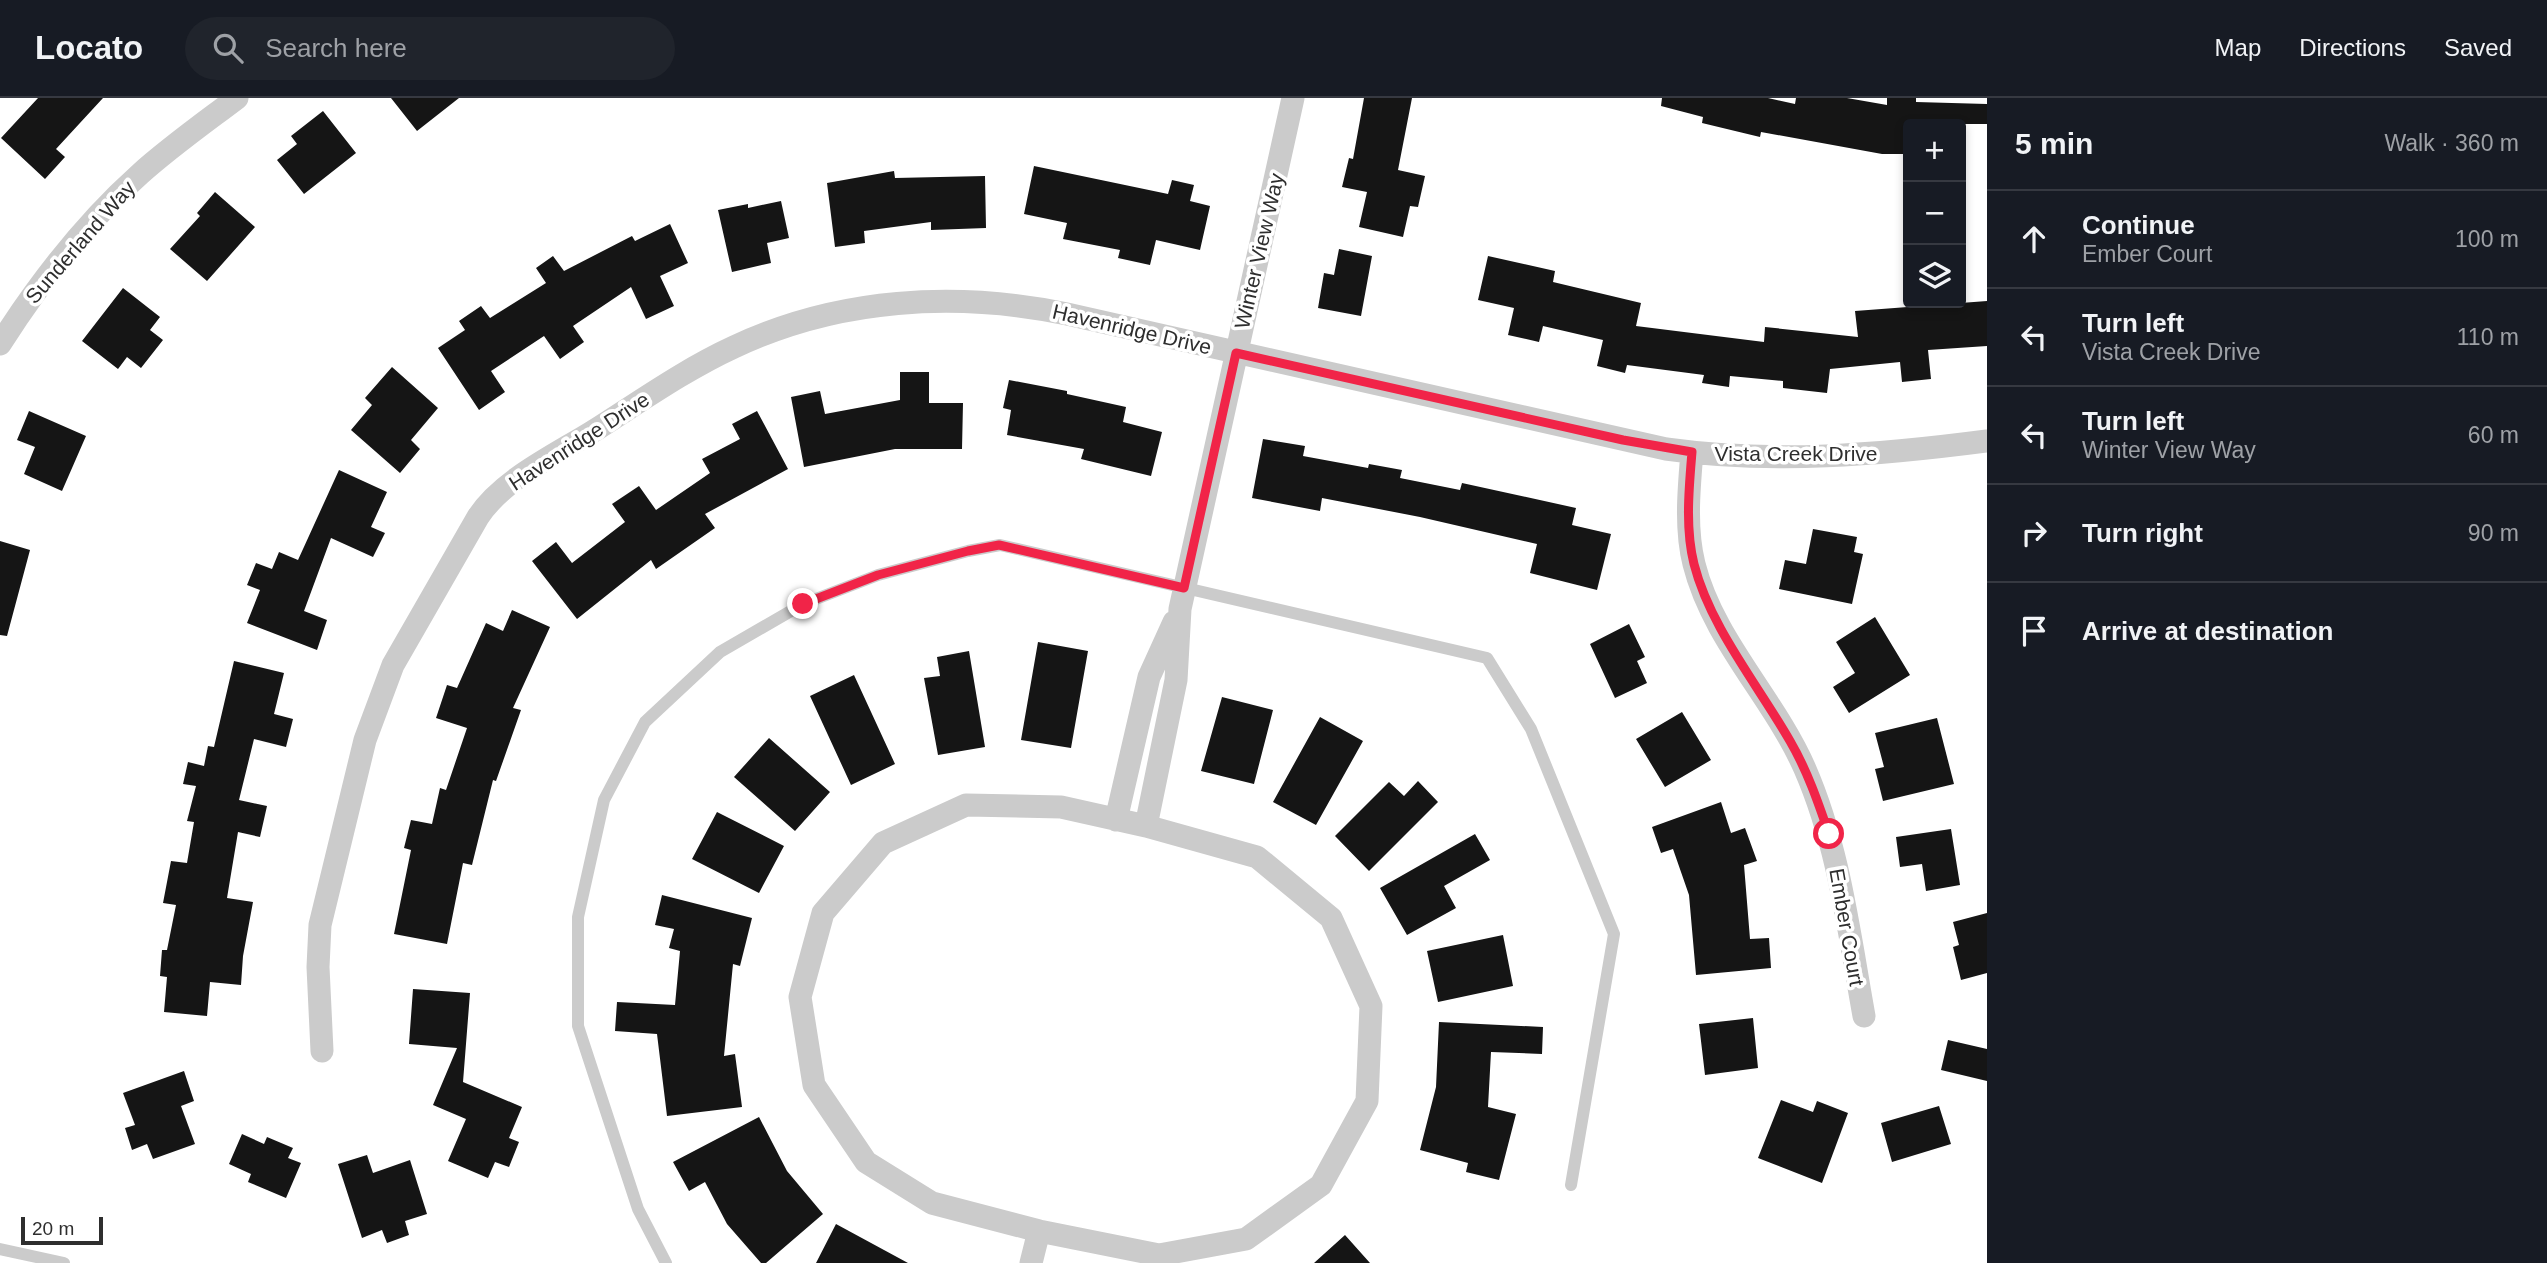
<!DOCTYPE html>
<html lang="en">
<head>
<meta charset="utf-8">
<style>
  :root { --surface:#171b24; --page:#20242c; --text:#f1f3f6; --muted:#9ea1a6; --line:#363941 }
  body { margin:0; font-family:Helvetica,sans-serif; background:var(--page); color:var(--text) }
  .controls { position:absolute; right:21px; top:21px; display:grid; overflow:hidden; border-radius:7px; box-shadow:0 4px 10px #0003 }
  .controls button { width:63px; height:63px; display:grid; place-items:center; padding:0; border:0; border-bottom:2px solid var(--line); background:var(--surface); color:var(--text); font:35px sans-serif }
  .scale { position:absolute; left:21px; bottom:18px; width:82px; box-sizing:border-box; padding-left:7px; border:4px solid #2e2e2e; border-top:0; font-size:19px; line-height:24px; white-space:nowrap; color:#2e2e2e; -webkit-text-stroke:5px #fff; paint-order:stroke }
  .stop { position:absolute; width:21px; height:21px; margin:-16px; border:5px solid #f12448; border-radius:50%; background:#fff }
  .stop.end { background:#f12448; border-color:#fff; box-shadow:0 2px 7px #0008 }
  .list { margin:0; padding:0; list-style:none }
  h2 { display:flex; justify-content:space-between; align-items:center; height:91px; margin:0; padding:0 28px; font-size:30px }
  h2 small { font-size:23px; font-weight:400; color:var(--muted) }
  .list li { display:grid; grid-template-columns:46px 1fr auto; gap:21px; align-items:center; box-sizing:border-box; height:98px; padding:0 28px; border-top:2px solid var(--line) }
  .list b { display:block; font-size:26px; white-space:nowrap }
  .list p { margin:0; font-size:23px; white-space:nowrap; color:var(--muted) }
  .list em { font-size:23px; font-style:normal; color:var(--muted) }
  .icon { flex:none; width:38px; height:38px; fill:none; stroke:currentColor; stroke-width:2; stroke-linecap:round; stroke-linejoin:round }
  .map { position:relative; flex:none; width:1987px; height:1165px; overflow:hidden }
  header { display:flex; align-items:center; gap:42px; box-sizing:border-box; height:98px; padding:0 35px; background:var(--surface); border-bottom:2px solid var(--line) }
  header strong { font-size:33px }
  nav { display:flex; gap:38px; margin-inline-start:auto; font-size:24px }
  .search { width:490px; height:63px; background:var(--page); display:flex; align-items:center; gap:18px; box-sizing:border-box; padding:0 24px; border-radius:38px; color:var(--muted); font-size:26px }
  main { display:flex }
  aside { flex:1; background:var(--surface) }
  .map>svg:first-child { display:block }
  .building { fill:#151515 }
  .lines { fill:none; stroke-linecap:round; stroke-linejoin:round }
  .service { stroke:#cbcbcb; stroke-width:12 }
  .minor { stroke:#cbcbcb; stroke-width:23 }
  .route { stroke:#f12448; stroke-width:9 }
  .labels { text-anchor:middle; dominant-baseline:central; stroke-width:7; stroke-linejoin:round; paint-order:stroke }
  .street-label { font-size:21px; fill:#2e2e2e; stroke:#fff }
</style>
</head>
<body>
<header>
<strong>Locato</strong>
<div class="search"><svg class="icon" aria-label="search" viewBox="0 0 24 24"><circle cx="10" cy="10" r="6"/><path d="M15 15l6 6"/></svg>Search here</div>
<nav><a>Map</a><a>Directions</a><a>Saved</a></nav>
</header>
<main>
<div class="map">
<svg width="1987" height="1165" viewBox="0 0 1987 1165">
  <rect width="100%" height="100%" fill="#fff"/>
  <!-- building -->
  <path class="building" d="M 38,0 L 103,0 L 56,51 L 65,59 L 45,81 L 1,40 Z
    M 391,0 L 459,0 L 417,33 Z
    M 1364,0 L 1412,0 L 1398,72 L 1425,78 L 1418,109 L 1410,108 L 1403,139 L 1359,129 L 1367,94 L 1342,89 L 1349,60 L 1353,61 Z
    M 1662,0 L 1768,0 L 1795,6 L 1796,0 L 1847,0 L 1887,7 L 1887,0 L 1916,0 L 1916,4 L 1987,6 L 1987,26 L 1908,26 L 1908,56 L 1882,56 L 1761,34 L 1760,39 L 1702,25 L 1703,19 L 1661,8 Z
    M 323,13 L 356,55 L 304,96 L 277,62 L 297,46 L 291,38 Z
    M 1034,68 L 1168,96 L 1172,82 L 1194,87 L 1190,103 L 1210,108 L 1200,152 L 1156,142 L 1150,167 L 1118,160 L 1120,152 L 1063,141 L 1067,125 L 1024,116 Z
    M 894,73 L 895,80 L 985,78 L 986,130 L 931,132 L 931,124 L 864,133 L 865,145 L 835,149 L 827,85 Z
    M 215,94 L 255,129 L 207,183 L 170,151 L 200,118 L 197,115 Z
    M 781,103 L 789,140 L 767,145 L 771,165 L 732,174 L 718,112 L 748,106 L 748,110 Z
    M 670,126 L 688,165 L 660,178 L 674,208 L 646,221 L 631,189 L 573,228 L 584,244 L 560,261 L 544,238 L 491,273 L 505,294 L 479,312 L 438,250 L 465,232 L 459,223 L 481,208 L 490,220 L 546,185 L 536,170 L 553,158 L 564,173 L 632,138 L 635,143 Z
    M 1339,151 L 1372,158 L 1361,218 L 1318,210 L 1324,175 L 1334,177 Z
    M 1488,158 L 1555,173 L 1553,184 L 1641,205 L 1636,228 L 1764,244 L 1765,229 L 1858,239 L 1855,213 L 1987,203 L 1987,248 L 1928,252 L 1931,281 L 1902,284 L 1900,264 L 1830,271 L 1827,295 L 1783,290 L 1783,283 L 1730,278 L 1729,289 L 1702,285 L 1704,277 L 1627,267 L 1625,275 L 1597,268 L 1603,242 L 1543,228 L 1539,244 L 1508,237 L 1514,210 L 1478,202 Z
    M 123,190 L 160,219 L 150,232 L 163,242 L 141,270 L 127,259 L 118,271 L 82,243 Z
    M 392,269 L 438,310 L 411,342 L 420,351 L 400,375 L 351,332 L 372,307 L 365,300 Z
    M 900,274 L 929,274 L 929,305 L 963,305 L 962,351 L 895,351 L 804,369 L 791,299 L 820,293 L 825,316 L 900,302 Z
    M 1009,282 L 1067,293 L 1067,296 L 1126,309 L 1123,324 L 1162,334 L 1151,378 L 1081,361 L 1084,351 L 1007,337 L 1011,312 L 1003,310 Z
    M 29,313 L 86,338 L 62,393 L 24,376 L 35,349 L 17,342 Z
    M 757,313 L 788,371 L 705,416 L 715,430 L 656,471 L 651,462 L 577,521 L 532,463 L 556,444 L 572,465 L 625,424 L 612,406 L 639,388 L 656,412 L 710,375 L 702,361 L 740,341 L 732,326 Z
    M 1263,341 L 1305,348 L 1303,358 L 1368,370 L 1369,366 L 1402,372 L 1400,380 L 1460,392 L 1462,385 L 1576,410 L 1572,427 L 1611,436 L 1597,492 L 1530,475 L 1537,446 L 1420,419 L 1322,400 L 1320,413 L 1252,400 Z
    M 339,372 L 387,394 L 371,429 L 385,435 L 373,459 L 331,440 L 304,513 L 327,522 L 317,552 L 247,525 L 260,492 L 247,487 L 256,465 L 272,471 L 279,454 L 298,462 Z
    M 1813,431 L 1857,439 L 1854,454 L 1863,456 L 1852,506 L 1779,491 L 1785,462 L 1806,466 Z
    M 0,443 L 30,452 L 7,538 L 0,537 Z
    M 512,512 L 550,529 L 513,610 L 521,612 L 496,683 L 493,682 L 472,767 L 463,765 L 447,846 L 394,836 L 411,752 L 404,750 L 411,722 L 432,726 L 440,690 L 446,692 L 467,630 L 436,620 L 447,587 L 457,590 L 486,525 L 503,533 Z
    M 1875,519 L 1910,577 L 1849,615 L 1833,589 L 1855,575 L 1836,544 Z
    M 1629,526 L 1645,559 L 1637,563 L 1647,585 L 1615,600 L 1590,546 Z
    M 1038,544 L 1088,553 L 1071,650 L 1021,642 Z
    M 969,553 L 985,649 L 938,657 L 924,580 L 940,578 L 937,559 Z
    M 234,563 L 284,575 L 274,616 L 293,621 L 286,649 L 254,641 L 239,702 L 267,708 L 260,739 L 238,734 L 227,800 L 253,804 L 243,858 L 241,887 L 210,884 L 207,918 L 164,914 L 167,879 L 160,878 L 162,852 L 167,852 L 176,807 L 163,805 L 171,763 L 187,765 L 194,724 L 187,723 L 196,688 L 183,686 L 188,664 L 204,668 L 208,648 L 214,649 Z
    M 854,577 L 895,666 L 851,687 L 810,598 Z
    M 1222,599 L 1273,612 L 1254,686 L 1201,673 Z
    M 1682,614 L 1711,662 L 1665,689 L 1636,641 Z
    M 1320,619 L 1363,643 L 1316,727 L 1273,704 Z
    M 1937,620 L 1954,686 L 1883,703 L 1875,671 L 1884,669 L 1875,635 Z
    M 769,640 L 830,694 L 795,733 L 734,679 Z
    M 1418,683 L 1438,704 L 1369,773 L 1335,738 L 1389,684 L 1404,698 Z
    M 1721,704 L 1731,735 L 1745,730 L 1757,763 L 1744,767 L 1750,841 L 1769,840 L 1771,870 L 1696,877 L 1689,797 L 1673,751 L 1661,755 L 1652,729 Z
    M 717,714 L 784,748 L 759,795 L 692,761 Z
    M 1951,731 L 1960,787 L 1926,793 L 1922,766 L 1900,769 L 1896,739 Z
    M 1475,736 L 1490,762 L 1444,788 L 1456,810 L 1407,837 L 1380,790 Z
    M 662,797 L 752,820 L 740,868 L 733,866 L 724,958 L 735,956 L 742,1009 L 667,1018 L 657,936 L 615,933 L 617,904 L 675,907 L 680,853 L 669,850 L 674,831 L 655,827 Z
    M 1987,815 L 1987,875 L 1961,882 L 1953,849 L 1959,847 L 1953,824 Z
    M 1503,837 L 1513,888 L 1438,904 L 1427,853 Z
    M 413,891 L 470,895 L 463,984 L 522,1009 L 509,1040 L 519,1044 L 509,1069 L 495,1064 L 488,1080 L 448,1063 L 466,1021 L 433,1007 L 457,950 L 409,946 Z
    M 1753,920 L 1758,970 L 1705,977 L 1699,926 Z
    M 1439,924 L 1543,929 L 1542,956 L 1491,954 L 1488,1009 L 1516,1016 L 1499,1082 L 1466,1074 L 1468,1065 L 1420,1052 L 1436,989 Z
    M 1948,942 L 1987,951 L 1987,983 L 1941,972 Z
    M 184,973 L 194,1003 L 181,1008 L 195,1046 L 153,1061 L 147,1046 L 132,1052 L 125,1030 L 135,1027 L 123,995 Z
    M 1781,1002 L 1813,1014 L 1817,1003 L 1848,1015 L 1822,1085 L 1758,1060 Z
    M 1939,1008 L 1951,1046 L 1892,1064 L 1881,1025 Z
    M 759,1019 L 787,1073 L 823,1116 L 766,1165 L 761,1165 L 727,1126 L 705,1084 L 689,1093 L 673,1064 Z
    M 242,1036 L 264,1046 L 267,1039 L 293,1050 L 288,1060 L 301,1065 L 286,1100 L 248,1084 L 251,1076 L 229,1066 Z
    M 367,1057 L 373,1075 L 410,1062 L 427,1116 L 405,1123 L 409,1137 L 387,1145 L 382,1132 L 362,1140 L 338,1066 Z
    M 836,1126 L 908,1165 L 816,1165 Z
    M 1345,1137 L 1370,1165 L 1314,1165 Z"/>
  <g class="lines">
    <!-- service -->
    <path class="service" d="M 0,1151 L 64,1165
      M 666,1165 L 638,1111 L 578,928 L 578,819 L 604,702 L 645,624 L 720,554 L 803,506 L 878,477 L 968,453 L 1000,447 L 1487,560 L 1531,631 L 1614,836 L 1571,1087"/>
    <!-- minor -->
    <path class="minor" d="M 0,246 C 39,185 85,125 140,76 C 170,49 204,25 237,0
      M 1692,354 C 1689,390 1685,430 1694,466 C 1713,542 1774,600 1805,671 C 1839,749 1849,835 1864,918
      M 966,707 L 1061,709 L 1146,728 L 1257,759 L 1331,820 L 1371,908 L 1367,1003 L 1321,1087 L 1246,1141 L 1159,1157 L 1039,1133 L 932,1105 L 866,1064 L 814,987 L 800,899 L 823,815 L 883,745 Z
      M 1116,722 L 1149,579 L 1174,524
      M 1146,728 L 1176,582 L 1180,511 L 1293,0
      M 322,953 L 318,869 L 320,827 L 365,642 L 393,567 L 478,419 C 502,382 555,357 592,334 C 638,305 684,272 734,249 C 838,200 955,193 1067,216 L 1666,351 C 1773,366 1880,357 1987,343
      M 1031,1165 L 1039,1133"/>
  </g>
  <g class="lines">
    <!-- route -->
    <path class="route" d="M 803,506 L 878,477 L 968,453 L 999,447 L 1184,490 L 1236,255 L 1623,342 L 1692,354 C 1689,390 1685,430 1694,466 C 1710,529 1758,587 1790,643 C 1807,672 1818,704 1829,736"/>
  </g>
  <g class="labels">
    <!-- street labels -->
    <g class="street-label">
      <text transform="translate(80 144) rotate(-49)">Sunderland Way</text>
      <text transform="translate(1259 153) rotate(-77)">Winter View Way</text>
      <text transform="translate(1132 231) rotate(13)">Havenridge Drive</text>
      <text transform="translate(579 343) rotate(-33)">Havenridge Drive</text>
      <text x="1796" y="355">Vista Creek Drive</text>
      <text transform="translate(1847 829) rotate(80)">Ember Court</text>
    </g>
  </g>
</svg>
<div class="controls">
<button>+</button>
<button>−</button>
<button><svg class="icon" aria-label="layers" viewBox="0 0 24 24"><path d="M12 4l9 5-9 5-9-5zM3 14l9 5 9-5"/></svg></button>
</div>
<div class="scale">20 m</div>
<div class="stop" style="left:1829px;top:736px"></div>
<div class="stop end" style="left:803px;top:506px"></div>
</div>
<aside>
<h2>5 min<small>Walk · 360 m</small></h2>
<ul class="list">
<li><svg class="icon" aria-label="ahead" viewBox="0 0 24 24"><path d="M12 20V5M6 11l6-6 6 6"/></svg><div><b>Continue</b><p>Ember Court</p></div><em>100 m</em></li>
<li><svg class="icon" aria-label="left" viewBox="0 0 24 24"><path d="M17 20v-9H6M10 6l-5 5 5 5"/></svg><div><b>Turn left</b><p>Vista Creek Drive</p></div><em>110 m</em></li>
<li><svg class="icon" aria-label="left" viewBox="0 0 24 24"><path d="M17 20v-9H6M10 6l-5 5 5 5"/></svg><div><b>Turn left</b><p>Winter View Way</p></div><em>60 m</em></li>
<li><svg class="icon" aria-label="right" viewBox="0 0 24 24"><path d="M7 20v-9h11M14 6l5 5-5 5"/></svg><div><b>Turn right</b></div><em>90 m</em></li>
<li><svg class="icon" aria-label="arrive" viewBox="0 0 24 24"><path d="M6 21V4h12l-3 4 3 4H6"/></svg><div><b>Arrive at destination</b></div></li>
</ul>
</aside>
</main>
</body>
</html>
